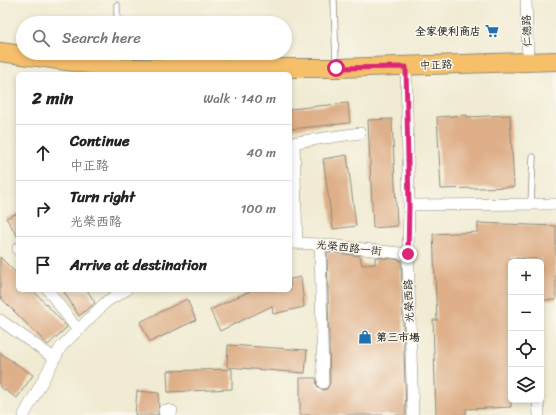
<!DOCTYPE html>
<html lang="en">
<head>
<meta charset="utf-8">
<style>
  :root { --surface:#fff; --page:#f6f6f6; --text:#222; --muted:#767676; --line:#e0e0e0 }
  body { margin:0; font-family:Sriracha,"LXGW WenKai TC",sans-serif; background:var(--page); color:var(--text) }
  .controls { position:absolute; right:12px; bottom:12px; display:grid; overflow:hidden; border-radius:6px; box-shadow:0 2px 6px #0003 }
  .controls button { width:36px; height:36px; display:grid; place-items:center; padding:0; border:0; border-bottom:1px solid var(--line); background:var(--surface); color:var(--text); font:20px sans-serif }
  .stop { position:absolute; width:12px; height:12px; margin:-9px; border:3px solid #db2777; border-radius:50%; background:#fff }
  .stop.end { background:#db2777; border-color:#fff; box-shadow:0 1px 4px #0008 }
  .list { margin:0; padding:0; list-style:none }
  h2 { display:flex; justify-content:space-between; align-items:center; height:52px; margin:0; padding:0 16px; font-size:17px }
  h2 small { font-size:13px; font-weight:400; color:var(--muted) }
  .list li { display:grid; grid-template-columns:26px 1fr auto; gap:12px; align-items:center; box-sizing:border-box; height:56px; padding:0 16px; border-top:1px solid var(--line) }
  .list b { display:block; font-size:15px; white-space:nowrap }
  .list p { margin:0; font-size:13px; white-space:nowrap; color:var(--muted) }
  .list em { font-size:13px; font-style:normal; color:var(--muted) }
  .icon { flex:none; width:22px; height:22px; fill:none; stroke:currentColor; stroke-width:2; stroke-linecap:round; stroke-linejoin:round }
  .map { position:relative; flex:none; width:556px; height:415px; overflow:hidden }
  .search { position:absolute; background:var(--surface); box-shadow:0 2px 6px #0003; left:16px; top:16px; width:276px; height:44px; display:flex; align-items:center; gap:10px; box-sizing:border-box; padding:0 14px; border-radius:22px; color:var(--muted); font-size:15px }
  .panel { position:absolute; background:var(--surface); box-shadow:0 2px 6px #0003; left:16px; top:72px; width:276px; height:220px; border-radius:6px }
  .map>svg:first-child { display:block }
  .building { fill:#deaf88 }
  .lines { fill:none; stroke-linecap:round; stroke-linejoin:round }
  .service-casing { stroke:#8e8b7e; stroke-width:7 }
  .minor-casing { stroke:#8e8b7e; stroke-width:12 }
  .primary-casing { stroke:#8e8b7e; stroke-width:20 }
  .service { stroke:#fff; stroke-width:5.5 }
  .minor { stroke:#fff; stroke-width:11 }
  .primary { stroke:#f6c06b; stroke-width:18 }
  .route { stroke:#db2777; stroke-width:5 }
  .labels { text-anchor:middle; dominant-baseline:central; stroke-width:3; stroke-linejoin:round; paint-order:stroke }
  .poi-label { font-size:11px; font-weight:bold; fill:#2b2b2b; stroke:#fbf7ec; text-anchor:end }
  .street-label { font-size:11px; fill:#2b2b2b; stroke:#fbf7ec }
</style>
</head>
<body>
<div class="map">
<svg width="556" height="415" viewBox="0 0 556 415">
  <rect width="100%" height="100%" fill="#fbf7ec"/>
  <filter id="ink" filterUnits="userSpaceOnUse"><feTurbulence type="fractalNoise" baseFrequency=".025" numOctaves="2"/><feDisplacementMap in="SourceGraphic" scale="8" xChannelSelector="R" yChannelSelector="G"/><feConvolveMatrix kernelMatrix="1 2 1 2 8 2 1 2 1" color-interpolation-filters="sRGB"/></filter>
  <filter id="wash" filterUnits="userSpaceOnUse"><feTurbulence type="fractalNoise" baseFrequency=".012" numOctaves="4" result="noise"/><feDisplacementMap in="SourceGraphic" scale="16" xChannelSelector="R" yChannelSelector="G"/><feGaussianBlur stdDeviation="0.9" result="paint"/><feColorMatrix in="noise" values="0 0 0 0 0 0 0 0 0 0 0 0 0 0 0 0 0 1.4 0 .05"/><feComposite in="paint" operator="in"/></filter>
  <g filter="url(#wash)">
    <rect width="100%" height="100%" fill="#f0ebd2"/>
    <g id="blocks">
      <!-- building -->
      <path class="building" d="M 348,103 L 350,123 L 290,129 L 290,109 Z
        M 467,115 L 467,117 L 510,115 L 514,187 L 441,189 L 437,117 Z
        M 392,119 L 397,226 L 373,228 L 368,120 Z
        M 347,155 L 356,226 L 333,229 L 323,159 Z
        M 18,213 L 18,237 L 6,218 Z
        M 478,223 L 556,226 L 556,300 L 541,300 L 541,259 L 511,258 L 511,407 L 466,409 L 466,415 L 436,415 L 433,320 L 437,320 L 433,234 L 478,232 Z
        M 327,252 L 360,256 L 362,265 L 375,264 L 375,257 L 401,260 L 406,415 L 300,415 L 300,378 L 316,378 L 317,386 L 323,390 L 327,389 L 330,383 Z
        M 0,257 L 18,275 L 18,290 L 33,290 L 67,327 L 48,345 L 0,297 Z
        M 301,277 L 304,307 L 273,314 L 272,306 L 220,331 L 210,310 L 252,290 L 290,290 L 290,279 Z
        M 63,290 L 87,290 L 95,303 L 79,316 Z
        M 187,299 L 196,320 L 150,342 L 140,322 Z
        M 228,345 L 307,350 L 305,373 L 227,367 Z
        M 0,353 L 33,375 L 17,398 L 0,387 Z
        M 232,369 L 232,389 L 168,392 L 167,371 Z
        M 137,391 L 159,393 L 158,415 L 135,415 Z"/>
    </g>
  </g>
  <g filter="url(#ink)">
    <use href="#blocks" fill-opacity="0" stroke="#8e8b7e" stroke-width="1"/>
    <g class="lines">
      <!-- service casing -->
      <g class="service-casing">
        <path id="service" d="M 334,0 L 336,66
          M 117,5 L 117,23
          M 118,53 L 118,65
          M 531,204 L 533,157"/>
      </g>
      <!-- minor casing -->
      <g class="minor-casing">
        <path id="minor" d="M 526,0 L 528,62
          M 406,67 L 409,205 L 408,254 L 413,415
          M 290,143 L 360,133
          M 294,143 L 297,243
          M 409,205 L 556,204
          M 290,243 L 320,244 L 408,254
          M 320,244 L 323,383
          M 18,248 L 18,250
          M 48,290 L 77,329
          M 0,320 L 54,358
          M 538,400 L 539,415
          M 24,415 L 61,347 L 107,301 L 126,290
          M 165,415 L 164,410 L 172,411"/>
      </g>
      <!-- primary casing -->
      <g class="primary-casing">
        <path id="primary" d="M 0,52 L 119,68 L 336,68 L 556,61"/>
      </g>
      <!-- service -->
      <use href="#service" class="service"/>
      <!-- minor -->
      <use href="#minor" class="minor"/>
      <!-- primary -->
      <use href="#primary" class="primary"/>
    </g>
  </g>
  <g class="lines" filter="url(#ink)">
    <!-- route -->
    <path class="route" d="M 336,68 L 406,67 L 409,206 L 408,254"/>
  </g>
  <!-- icons -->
  <defs>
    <g id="supermarket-bare" transform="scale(1.08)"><path d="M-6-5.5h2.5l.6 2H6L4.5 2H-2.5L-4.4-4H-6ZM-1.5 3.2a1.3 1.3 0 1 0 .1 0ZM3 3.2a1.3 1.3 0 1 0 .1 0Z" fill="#1f6fb2" stroke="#fbf7ec" stroke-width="2.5" paint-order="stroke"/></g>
    <g id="shop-bare" transform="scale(1.08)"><path d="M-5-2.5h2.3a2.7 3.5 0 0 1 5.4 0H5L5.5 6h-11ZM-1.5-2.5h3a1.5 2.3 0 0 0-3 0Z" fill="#1f6fb2" stroke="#fbf7ec" stroke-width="2.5" paint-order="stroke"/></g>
  </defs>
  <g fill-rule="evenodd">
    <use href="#supermarket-bare" x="492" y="31"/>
    <use href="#shop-bare" x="365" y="337"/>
  </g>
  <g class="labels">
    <!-- poi labels -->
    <g class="poi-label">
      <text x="481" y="31">全家便利商店</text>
      <text x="376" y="337" text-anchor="start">第三市場</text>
    </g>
    <!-- street labels -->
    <g class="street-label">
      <text transform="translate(527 31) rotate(-92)">仁德路</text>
      <text transform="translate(436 65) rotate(-2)">中正路</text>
      <text transform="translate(349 248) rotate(6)">光榮西路一街</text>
      <text transform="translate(409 301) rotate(-92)">光榮西路</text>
    </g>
  </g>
</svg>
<div class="controls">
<button>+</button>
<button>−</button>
<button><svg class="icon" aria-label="locate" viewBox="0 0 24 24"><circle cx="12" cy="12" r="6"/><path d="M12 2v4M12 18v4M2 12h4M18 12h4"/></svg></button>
<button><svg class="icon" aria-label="layers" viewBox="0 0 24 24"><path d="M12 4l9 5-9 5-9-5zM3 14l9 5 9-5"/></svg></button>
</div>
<div class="stop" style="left:336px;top:68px"></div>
<div class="stop end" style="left:408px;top:254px"></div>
<div class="search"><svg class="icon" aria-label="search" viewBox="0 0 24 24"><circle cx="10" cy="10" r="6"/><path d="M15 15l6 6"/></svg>Search here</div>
<section class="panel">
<h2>2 min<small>Walk · 140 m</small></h2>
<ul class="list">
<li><svg class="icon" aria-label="ahead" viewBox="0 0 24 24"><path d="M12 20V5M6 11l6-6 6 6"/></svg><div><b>Continue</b><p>中正路</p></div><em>40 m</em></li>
<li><svg class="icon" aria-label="right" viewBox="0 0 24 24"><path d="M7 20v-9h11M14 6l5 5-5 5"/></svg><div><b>Turn right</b><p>光榮西路</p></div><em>100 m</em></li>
<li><svg class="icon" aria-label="arrive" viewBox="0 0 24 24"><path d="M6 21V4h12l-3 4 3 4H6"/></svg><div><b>Arrive at destination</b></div></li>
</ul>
</section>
</div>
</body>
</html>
